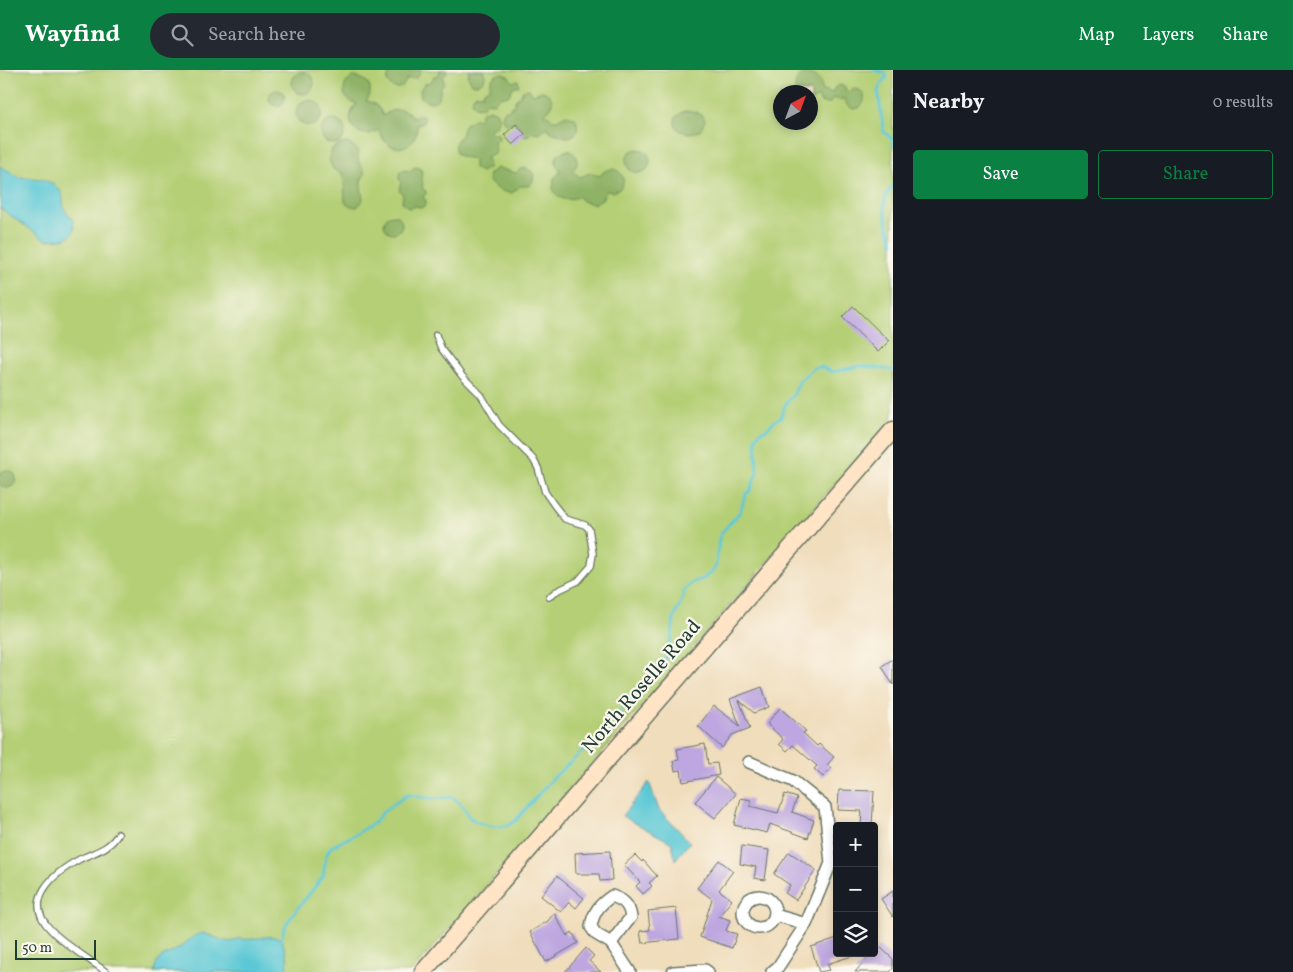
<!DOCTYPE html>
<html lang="en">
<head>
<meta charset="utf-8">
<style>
  :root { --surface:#171b24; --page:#242831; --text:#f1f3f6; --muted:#9ea1a6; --line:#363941; --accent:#0b8043 }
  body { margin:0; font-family:Vollkorn,serif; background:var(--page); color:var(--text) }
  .controls { position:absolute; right:15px; bottom:15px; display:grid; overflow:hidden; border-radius:5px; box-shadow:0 2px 8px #0003 }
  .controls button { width:45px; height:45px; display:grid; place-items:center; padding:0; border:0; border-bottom:1px solid var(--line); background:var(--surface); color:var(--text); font:25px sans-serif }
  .compass { position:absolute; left:773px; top:15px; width:45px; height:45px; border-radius:50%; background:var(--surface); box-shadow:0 2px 8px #0003; rotate:41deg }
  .scale { position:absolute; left:15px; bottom:12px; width:81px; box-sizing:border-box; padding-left:5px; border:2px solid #1f3d34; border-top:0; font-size:14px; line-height:18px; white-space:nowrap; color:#1f3d34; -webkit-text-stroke:4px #fbf7ec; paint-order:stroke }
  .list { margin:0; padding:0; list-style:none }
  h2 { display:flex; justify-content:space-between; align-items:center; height:65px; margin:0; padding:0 20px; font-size:21px }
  h2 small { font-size:16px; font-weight:400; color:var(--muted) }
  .actions { display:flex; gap:10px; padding:15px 20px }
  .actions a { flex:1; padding:11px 0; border:1px solid var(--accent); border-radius:5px; text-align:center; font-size:18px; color:var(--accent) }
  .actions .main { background:var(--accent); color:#fff }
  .icon { flex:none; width:28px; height:28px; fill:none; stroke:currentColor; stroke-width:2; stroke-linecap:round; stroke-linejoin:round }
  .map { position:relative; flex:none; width:893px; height:902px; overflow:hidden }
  header { display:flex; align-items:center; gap:30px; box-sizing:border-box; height:70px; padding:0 25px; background:var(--accent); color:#fff }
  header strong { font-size:24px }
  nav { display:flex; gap:28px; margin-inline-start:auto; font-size:18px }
  .search { width:350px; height:45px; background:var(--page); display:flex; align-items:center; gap:12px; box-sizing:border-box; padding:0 18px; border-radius:28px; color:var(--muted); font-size:19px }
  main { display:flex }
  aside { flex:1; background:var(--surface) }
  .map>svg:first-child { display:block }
  .green { fill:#b4cf75; stroke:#6a8654; fill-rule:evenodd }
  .forest { fill:#8fb266; stroke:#57784d }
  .water { fill:#5cc8d5; stroke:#3e8284 }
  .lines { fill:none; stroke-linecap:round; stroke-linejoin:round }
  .stream { stroke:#5cc8d5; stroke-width:3 }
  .building { fill:#bea7e0 }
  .lane-casing { stroke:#687564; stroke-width:8 }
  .street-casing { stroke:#687564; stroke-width:14 }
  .secondary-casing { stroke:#687564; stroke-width:19 }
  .lane { stroke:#fff; stroke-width:5.5 }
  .street { stroke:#fff; stroke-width:11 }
  .secondary { stroke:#ffe4c6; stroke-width:16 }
  .labels { text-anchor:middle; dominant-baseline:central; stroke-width:4.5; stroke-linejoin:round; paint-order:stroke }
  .street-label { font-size:20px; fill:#1f3d34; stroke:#fbf7ec }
</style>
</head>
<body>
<header>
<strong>Wayfind</strong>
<div class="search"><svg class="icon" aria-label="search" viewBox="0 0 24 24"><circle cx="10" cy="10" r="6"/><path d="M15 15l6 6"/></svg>Search here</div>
<nav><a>Map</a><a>Layers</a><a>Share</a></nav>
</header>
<main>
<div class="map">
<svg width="893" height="902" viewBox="0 0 893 902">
  <rect width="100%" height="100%" fill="#fbf7ec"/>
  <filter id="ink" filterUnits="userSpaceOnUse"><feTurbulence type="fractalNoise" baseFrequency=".02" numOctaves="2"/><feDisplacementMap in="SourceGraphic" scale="10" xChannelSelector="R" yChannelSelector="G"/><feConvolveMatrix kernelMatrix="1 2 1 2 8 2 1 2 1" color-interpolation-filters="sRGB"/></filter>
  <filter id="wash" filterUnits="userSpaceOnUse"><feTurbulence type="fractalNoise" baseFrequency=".0096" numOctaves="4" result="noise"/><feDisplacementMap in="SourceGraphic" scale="20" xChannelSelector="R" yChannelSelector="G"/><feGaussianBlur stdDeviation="1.12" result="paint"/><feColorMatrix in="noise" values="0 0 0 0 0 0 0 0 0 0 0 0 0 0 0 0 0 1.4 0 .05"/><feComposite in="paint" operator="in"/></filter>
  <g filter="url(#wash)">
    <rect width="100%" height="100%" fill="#f0ddbc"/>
    <!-- green -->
    <path class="green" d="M 0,0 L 893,0 L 893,347 L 411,902 L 0,902 ZM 781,22 L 811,22 L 811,52 L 781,52 Z"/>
    <!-- forest -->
    <path class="forest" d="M 392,0 L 421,0 L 417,8 L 407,9 L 403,16 C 396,20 391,18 387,11 L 389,3 Z
      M 440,0 L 446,0 L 447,3 L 443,7 L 444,13 L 440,18 C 442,31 430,37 421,27 L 420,20 L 424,14 L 431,12 L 434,6 L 439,5 Z
      M 469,0 L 483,0 L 485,5 L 484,11 L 478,14 L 472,14 L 468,6 Z
      M292 13a11 11 0 1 1 22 0a11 11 0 1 1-22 0Z
      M 502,3 L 509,7 L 513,12 L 518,10 L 519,16 L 514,16 L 509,25 L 500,27 L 494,33 L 486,32 L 482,37 L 475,36 L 472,32 L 473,27 L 476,24 L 483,25 L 484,21 L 490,17 C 490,9 494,5 502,3 Z
      M 807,4 C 818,4 822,11 822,21 L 828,21 L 832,23 L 835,17 L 840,15 L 845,17 L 847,22 L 853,19 L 860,20 L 864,25 C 865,34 861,39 853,39 L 847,35 L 844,29 L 839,30 L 833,28 L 830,33 L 827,34 L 820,32 L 819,27 L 811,31 L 811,22 L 795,21 C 794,12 798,6 807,4 Z
      M 353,7 L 358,7 L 366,11 C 372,18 371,24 366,31 C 376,33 379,37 383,46 C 394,37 405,37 414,48 L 418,45 L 423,46 L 424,51 L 422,54 L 417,55 C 418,82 386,86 379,60 C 358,73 340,51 357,34 C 346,31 341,24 346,13 Z
      M 529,19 L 533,24 L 542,21 C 555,25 555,38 544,44 L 549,46 L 552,50 L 557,50 L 566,45 L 574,47 C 580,54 579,68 566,67 C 564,67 554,63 551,62 L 548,58 L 543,59 L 539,63 L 532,62 C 525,70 520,66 516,58 L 518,54 L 514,52 L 508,54 L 503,51 L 502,46 L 504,41 L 510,39 L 515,34 L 515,30 L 520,26 L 522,21 Z
      M269 28a8 8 0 1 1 16 0a8 8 0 1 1-16 0Z
      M296 43a13 13 0 1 1 26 0a13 13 0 1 1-26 0Z
      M 490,39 L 496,42 L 499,48 L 496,56 L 490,59 L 491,63 L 497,63 L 499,67 L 498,70 L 494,72 L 496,80 L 495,84 L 486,87 L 489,93 L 488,98 L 481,102 L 474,98 L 474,90 C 468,86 463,90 456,83 C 452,72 458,71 462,63 C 463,60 463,57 465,54 L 474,49 L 479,49 L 482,42 Z
      M 684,41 C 692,41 701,41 705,50 L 701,60 C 682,70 663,52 684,41 Z
      M321 62a12 12 0 1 1 24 0a12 12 0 1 1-24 0Z
      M 346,73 C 363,78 355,85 360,94 C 362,98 365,99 364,104 C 364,107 361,109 361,111 C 360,118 363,124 363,130 L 357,137 L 350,136 L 345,132 C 344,122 345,113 342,103 L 333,99 L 329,89 L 332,79 L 340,74 Z
      M626 91a12 12 0 1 1 24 0a12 12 0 1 1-24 0Z
      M 568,80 L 571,81 L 577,87 L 577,95 L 572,101 L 580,107 L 590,103 L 600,106 C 610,91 630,103 621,118 L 613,122 L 606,121 L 602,129 L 593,134 L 582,131 L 578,126 C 568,132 558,130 553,119 L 554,108 L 561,101 C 556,96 554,91 558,84 Z
      M 415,97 L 419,98 L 422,101 L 421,108 L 423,114 L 422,118 L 426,121 L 426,124 L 423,127 L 426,131 L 426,134 L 422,138 L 416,136 L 409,138 L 402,132 L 403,125 L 399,120 L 401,112 C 398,108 398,104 402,100 L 410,101 Z
      M 498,98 L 516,103 L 520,99 L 527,98 L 534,104 L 533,111 L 529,116 L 520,116 L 512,123 C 498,123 475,107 498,98 Z
      M384 154a9 9 0 1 1 18 0a9 9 0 1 1-18 0Z
      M-2 409a9 9 0 1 1 18 0a9 9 0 1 1-18 0Z"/>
    <!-- water -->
    <path class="water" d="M 0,96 L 19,107 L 43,109 L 55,115 L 62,123 L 64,139 L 73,150 L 74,161 L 71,165 L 64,169 L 46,170 L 1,139 Z
      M 649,712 L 659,740 L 690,772 L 675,790 L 672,773 L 622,746 Z
      M 203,863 C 215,866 229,877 239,868 C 253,873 265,862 282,869 L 288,890 L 286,902 L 154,902 C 158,883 166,887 179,878 C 188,872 191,865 203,863 Z"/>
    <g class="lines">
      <!-- stream -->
      <path class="stream" d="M 874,0 L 884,3 L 887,6 L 881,14 L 878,21 L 883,57 L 884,62 L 892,69 L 893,75
        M 893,116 C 876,130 889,156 893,174
        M 282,869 L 284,858 L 293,844 L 323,807 L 326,785 L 331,777 L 356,764 L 374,753 L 383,742 L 405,726 L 408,725 L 434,729 L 452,727 C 457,730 463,736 466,741 C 468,745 467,745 470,748 C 483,756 503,761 515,751 L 554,707 L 602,664 L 614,646 L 632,630 L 647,610 L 666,588 L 672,565 L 674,548 L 683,528 L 684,520 L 693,512 L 703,509 L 713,501 L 716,495 L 719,469 L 722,462 L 740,442 L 746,424 L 750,421 L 757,402 L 756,367 L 760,362 L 767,359 L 774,351 L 781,347 L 785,335 L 794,324 L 800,310 L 814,298 L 822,297 L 832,302 L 860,296 L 893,300"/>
    </g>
    <g id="blocks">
      <!-- building -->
      <path class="building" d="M 516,54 L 525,64 L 513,75 L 504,65 Z
        M 853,236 L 889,271 L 878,282 L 842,247 Z
        M 893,589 L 893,615 L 882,596 Z
        M 762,617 L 769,637 L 754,643 L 739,630 L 750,658 L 732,665 L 722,678 L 698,656 L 714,636 L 740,656 L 730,629 Z
        M 780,638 L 806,661 L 803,663 L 817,676 L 819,674 L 834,687 L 827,695 L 831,698 L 823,707 L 814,699 L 817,696 L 793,675 L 787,681 L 779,674 L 783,669 L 768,655 L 768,652 Z
        M 705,674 L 708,694 L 717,693 L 719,705 L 683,712 L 681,700 L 675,701 L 673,691 L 679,690 L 677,679 Z
        M 716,707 L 736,724 L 715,748 L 695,732 Z
        M 839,720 L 874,721 L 872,756 L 861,755 L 862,741 L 838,740 Z
        M 785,724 L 797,728 L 792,742 L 814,750 L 808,768 L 770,754 L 767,763 L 734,755 L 741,728 L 751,730 L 750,736 L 778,743 Z
        M 742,776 L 769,780 L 765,810 L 754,808 L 756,797 L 740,794 Z
        M 610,781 L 612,810 L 600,811 L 599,804 L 576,804 L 575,783 Z
        M 789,782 L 816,800 L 796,830 L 785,823 L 790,815 L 774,804 Z
        M 635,785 L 642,792 L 643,790 L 657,806 L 649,813 L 652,816 L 643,824 L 636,816 L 640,812 L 624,795 Z
        M 719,790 L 733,801 L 719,820 L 732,830 L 719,846 L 730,850 L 726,861 L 737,864 L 732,878 L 700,867 L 712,829 L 697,818 Z
        M 557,806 L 584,828 L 576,838 L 569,832 L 561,842 L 541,826 Z
        M 893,821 L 893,847 L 881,829 Z
        M 676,838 L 679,869 L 642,873 L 640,861 L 650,860 L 648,841 Z
        M 554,843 L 567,866 L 572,862 L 578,873 L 546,892 L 530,862 L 548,851 Z
        M 837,868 L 837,883 L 854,883 L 855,885 L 827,894 L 830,900 L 819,902 L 811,877 Z
        M 879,876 L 893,889 L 893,899 L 890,902 L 855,902 L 872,883 L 874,883 L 874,881 Z
        M 586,878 L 594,886 L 589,891 L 601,902 L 565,902 Z"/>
    </g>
  </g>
  <g filter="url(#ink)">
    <use href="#blocks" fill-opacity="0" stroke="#687564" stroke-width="1"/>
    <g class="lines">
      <!-- lane casing -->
      <g class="lane-casing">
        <path id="lane" d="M 436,265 L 441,278 L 462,306 L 481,325 L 499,355 L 533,389 L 538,398 L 545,422 L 554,435 L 565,449 L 585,455 L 589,459 L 593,484 L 591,496 L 578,511 L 555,522 L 549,527
          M 106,902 C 88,888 66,876 51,860 C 21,830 54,803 80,789 C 94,782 110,779 118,764"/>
      </g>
      <!-- street casing -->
      <g class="street-casing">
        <path id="street" d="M 749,692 L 793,711 L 825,737 L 831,793 L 806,854 L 778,897 L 772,902
          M743 842a16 16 0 1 1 32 0a16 16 0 1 1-32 0Z
          M 775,845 L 806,854
          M 611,873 L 631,847 C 629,834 623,830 612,826 C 600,834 593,842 591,857 L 596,864 L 611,873 L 630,902
          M 673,902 L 705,900 L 708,902"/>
      </g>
      <!-- secondary casing -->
      <g class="secondary-casing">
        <path id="secondary" d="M 423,902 L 893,360"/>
      </g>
      <!-- lane -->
      <use href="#lane" class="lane"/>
      <!-- street -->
      <use href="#street" class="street"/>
      <!-- secondary -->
      <use href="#secondary" class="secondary"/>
    </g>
  </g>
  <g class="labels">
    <!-- street labels -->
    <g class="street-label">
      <text transform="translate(642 617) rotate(-49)">North Roselle Road</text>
    </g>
  </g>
</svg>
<div class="controls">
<button>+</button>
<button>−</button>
<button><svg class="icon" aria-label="layers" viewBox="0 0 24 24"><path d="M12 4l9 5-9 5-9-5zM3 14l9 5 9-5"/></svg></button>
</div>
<svg class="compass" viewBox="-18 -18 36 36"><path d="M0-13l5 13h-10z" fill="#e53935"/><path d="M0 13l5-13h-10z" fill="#9ea1a6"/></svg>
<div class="scale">50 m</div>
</div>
<aside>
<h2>Nearby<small>0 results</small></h2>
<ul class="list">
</ul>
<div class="actions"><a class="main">Save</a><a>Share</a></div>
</aside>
</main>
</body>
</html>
